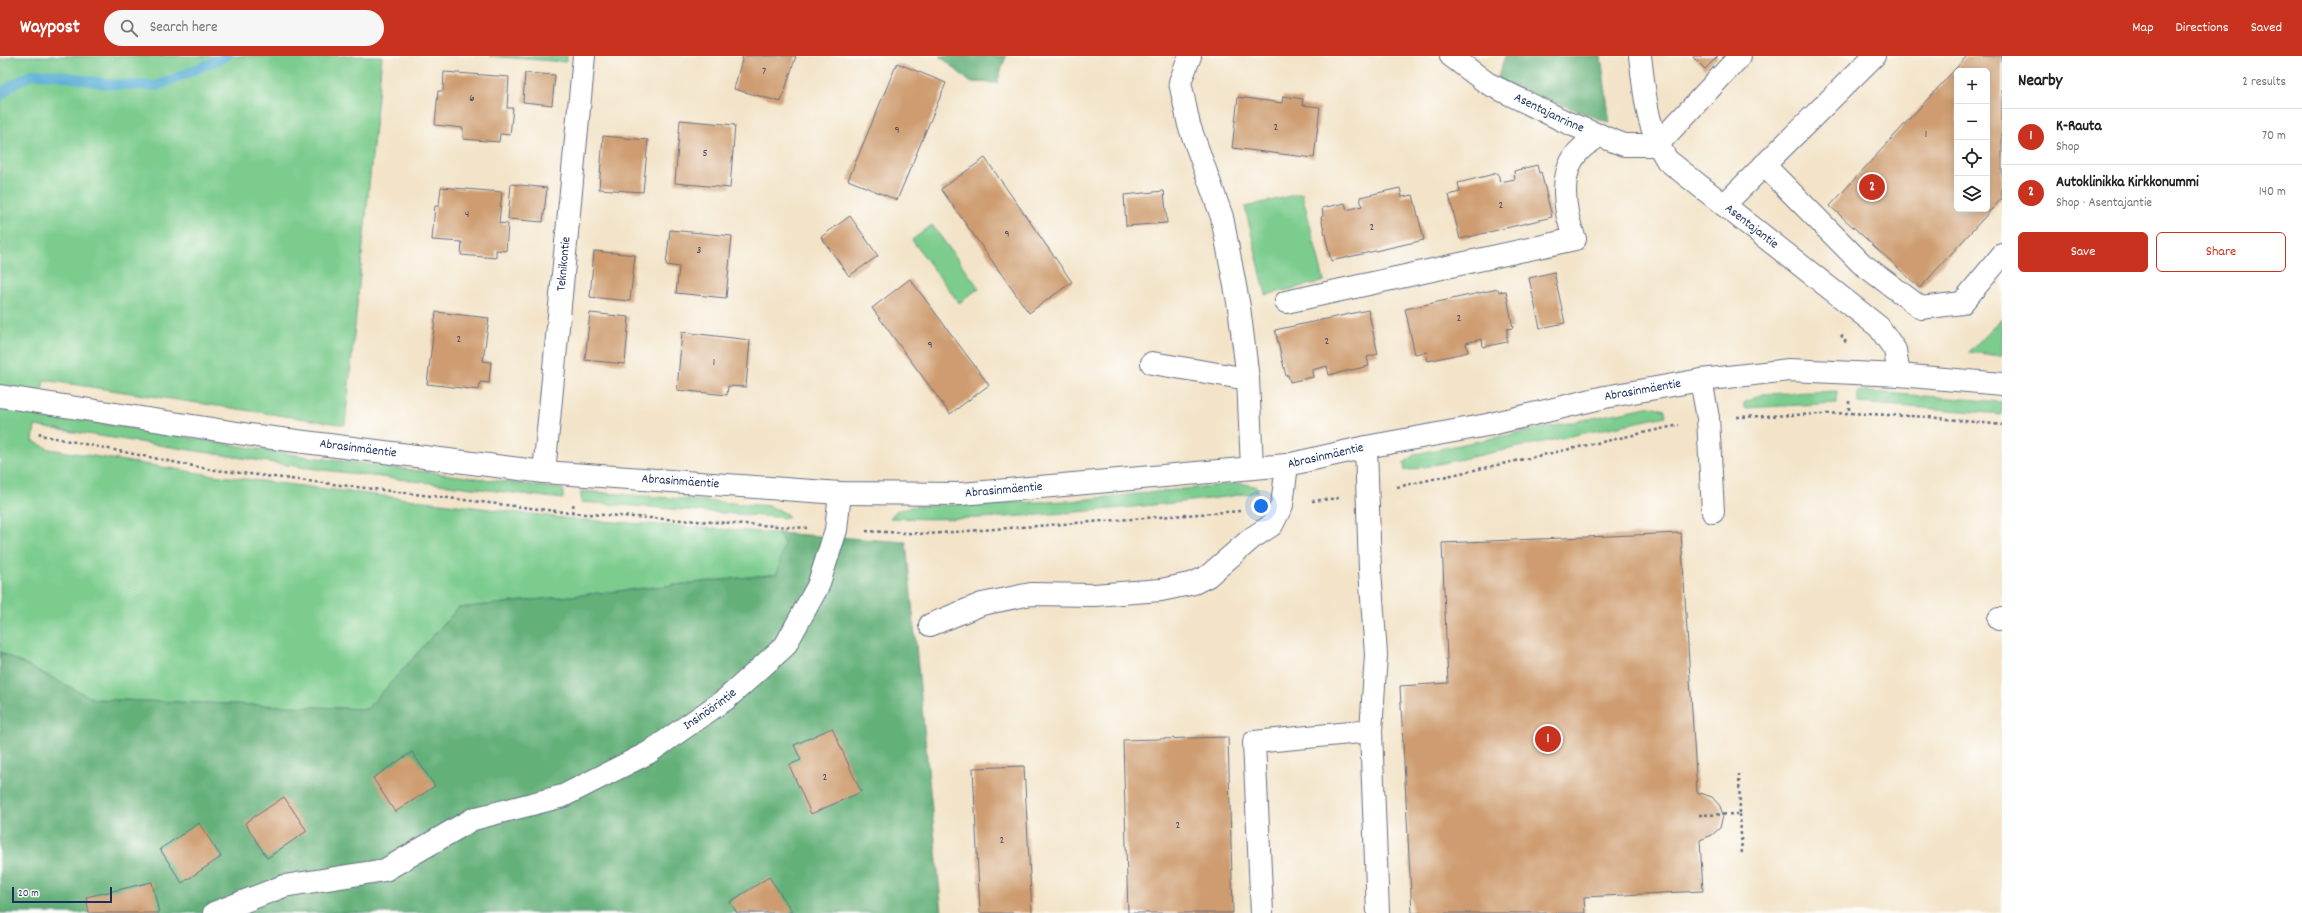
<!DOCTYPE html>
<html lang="en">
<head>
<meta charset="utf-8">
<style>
  :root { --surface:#fff; --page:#f6f6f6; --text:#202124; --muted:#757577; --line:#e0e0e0; --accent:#c8321e }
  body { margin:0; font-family:Dekko,sans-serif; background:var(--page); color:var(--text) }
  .controls { position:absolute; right:12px; top:12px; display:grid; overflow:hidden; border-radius:6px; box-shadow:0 2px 10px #0003 }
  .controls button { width:36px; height:36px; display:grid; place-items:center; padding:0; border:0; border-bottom:1px solid var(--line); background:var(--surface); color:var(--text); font:20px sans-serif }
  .scale { position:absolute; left:12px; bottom:10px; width:100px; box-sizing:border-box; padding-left:4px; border:2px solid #1b2f5e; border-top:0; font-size:11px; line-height:14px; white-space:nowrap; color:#1b2f5e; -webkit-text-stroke:3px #fdfcf7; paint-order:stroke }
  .you { position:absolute; left:1261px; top:450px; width:14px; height:14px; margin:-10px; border:3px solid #fff; border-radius:50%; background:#1a73e8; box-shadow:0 0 0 6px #1a73e833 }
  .badge { display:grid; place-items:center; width:26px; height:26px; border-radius:50%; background:var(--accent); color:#fff; font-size:13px; font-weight:700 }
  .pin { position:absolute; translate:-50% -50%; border:2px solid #fff; box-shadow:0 1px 4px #0006 }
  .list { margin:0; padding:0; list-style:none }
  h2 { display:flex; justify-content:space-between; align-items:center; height:52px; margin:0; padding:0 16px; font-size:17px }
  h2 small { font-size:13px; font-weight:400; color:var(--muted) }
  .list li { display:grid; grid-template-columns:26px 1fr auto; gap:12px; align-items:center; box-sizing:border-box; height:56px; padding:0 16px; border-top:1px solid var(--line) }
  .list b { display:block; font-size:15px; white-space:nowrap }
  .list p { margin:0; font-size:13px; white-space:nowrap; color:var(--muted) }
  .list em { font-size:13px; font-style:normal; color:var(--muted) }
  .actions { display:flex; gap:8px; padding:12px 16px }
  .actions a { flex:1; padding:9px 0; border:1px solid var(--accent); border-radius:6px; text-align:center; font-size:14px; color:var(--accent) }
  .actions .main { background:var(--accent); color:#fff }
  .icon { flex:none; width:22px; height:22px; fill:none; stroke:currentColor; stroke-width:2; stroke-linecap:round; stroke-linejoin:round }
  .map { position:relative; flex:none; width:2002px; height:857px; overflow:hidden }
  header { display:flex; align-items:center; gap:24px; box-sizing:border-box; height:56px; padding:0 20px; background:var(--accent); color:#fff }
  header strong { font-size:19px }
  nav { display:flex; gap:22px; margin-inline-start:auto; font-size:14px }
  .search { width:280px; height:36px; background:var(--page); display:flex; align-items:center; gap:10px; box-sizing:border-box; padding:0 14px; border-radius:22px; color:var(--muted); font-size:15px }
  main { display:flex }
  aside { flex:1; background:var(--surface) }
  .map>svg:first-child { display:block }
  .green { fill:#7bcc8e; stroke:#4b7e76 }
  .forest { fill:#64b079; stroke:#40706c }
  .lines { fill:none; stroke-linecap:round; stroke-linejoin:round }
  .stream { stroke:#59aed5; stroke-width:10 }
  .building { fill:#ce9c70; fill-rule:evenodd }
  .minor-casing { stroke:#676e83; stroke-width:24 }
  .path { stroke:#676e83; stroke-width:2.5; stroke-dasharray:3 3; stroke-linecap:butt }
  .minor { stroke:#fff; stroke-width:22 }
  .labels { text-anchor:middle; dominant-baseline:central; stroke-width:3.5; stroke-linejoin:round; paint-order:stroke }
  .number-label { font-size:11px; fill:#484a62 }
  .street-label { font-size:13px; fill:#1b2f5e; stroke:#fdfcf7 }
</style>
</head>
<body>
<header>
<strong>Waypost</strong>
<div class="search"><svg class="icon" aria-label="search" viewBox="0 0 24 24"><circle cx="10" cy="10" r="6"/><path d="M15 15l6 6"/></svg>Search here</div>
<nav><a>Map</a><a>Directions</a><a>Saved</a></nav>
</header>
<main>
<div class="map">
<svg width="2002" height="857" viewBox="0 0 2002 857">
  <rect width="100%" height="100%" fill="#fdfcf7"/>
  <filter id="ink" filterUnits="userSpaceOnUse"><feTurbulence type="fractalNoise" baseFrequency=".025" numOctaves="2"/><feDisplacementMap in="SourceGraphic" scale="8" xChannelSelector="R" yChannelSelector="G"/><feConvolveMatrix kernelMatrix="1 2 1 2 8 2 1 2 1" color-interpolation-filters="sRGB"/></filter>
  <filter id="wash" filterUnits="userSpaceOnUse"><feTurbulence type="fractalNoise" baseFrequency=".012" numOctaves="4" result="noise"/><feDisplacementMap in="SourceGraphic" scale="16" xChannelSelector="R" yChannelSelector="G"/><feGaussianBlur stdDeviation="0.9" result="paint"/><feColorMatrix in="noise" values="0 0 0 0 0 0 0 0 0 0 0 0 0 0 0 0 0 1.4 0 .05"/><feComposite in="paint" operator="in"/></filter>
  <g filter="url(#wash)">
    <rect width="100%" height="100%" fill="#f3e4c9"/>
    <!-- green -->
    <path class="green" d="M 13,0 L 382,0 L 345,369 L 44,324 L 38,357 L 301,400 L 563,433 L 563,443 L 307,412 L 35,370 L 33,385 L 49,393 L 212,419 L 571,463 L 777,477 L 785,488 L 777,518 L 458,552 L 367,653 L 94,643 L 0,596 L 0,4 Z
      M 489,0 L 568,0 L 565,6 Z
      M 1302,137 L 1324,225 L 1266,239 L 1245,151 Z
      M 932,169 L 979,232 L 959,247 L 912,184 Z
      M 2002,262 L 2002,300 L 1969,296 Z
      M 1837,335 L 1837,347 L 1744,352 L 1744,347 L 1763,338 Z
      M 1858,335 L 2002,346 L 2002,358 L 1858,347 Z
      M 1652,350 L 1665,354 L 1666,360 L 1405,415 L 1404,407 L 1415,398 Z
      M 1241,427 L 1257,431 L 1258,436 C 1216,443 1174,447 1132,451 C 1051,459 971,465 890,462 L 896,455 L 915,450 L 1070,445 Z
      M 581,435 L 770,450 L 787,458 L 788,462 L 581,446 Z"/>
    <!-- forest -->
    <path class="forest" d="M 940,0 L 1006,0 L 997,27 L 970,26 Z
      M 1505,0 L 1601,0 L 1610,67 L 1497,24 Z
      M 777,477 L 906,486 L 942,857 L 0,857 L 0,596 L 94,643 L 367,653 L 458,552 L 777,518 L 784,488 Z"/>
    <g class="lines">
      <!-- stream -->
      <path class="stream" d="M 0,40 L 11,30 L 32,18 L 58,19 L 106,28 L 157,30 L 227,0"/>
    </g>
    <g id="blocks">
      <!-- building -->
      <path class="building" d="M 743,0 L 796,0 L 781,46 L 734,33 Z
        M 1692,0 L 1718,0 L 1705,13 Z
        M 1967,0 L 2002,0 L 2002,142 L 1920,232 L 1830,150 ZM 1957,15 L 1987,15 L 1987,153 L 1957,153 Z
        M 897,7 L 946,27 L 897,144 L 848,124 Z
        M 444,16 L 509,21 L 507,52 L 513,52 L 510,79 L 500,78 L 499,86 L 463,83 L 463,72 L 435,69 L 438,35 L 443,35 Z
        M 525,17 L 555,19 L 552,49 L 523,46 Z
        M 1283,40 L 1303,43 L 1302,49 L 1320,51 L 1314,102 L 1232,92 L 1238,41 L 1282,47 Z
        M 680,64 L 735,69 L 730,132 L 675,127 Z
        M 603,80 L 648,84 L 643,136 L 599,133 Z
        M 985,102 L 1072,226 L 1029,257 L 941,133 Z
        M 1537,109 L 1539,117 L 1541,116 L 1552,161 L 1460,183 L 1449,139 L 1460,136 L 1458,127 L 1498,117 L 1500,126 L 1515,123 L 1514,115 Z
        M 511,128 L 547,132 L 543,166 L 508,163 Z
        M 441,131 L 502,136 L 499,167 L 508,168 L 506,195 L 496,194 L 496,202 L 461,199 L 462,186 L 432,184 L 435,150 L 439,150 Z
        M 1400,132 L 1402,141 L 1413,139 L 1424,184 L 1331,205 L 1321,161 L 1323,160 L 1322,152 L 1345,147 L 1347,154 L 1362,150 L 1360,141 Z
        M 1164,135 L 1167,167 L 1126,170 L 1124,139 Z
        M 850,160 L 878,200 L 849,220 L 821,181 Z
        M 670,174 L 732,180 L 726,242 L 676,237 L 679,211 L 666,209 Z
        M 594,195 L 635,199 L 630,245 L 590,241 Z
        M 1554,216 L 1565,267 L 1540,272 L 1529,222 Z
        M 910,223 L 989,329 L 950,358 L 872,252 Z
        M 1498,233 L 1499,236 L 1506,235 L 1513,272 L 1507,273 L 1507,286 L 1483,291 L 1482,283 L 1466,287 L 1468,296 L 1428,305 L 1426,296 L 1415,298 L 1405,253 Z
        M 1368,254 L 1378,298 L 1367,301 L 1369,310 L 1329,319 L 1327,310 L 1312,314 L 1313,321 L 1290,326 L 1288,319 L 1286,320 L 1275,274 Z
        M 436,256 L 489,262 L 483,305 L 491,306 L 489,327 L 480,326 L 479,334 L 427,328 Z
        M 590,257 L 629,261 L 625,308 L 585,304 Z
        M 682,276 L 750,284 L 746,331 L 728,330 L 727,339 L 677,334 Z
        M 1681,477 L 1697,736 L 1712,741 L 1720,750 L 1723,759 L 1720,772 L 1712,779 L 1700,784 L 1703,835 L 1584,841 L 1585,857 L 1412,857 L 1400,630 L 1448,627 L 1442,487 Z
        M 832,672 L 861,736 L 811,758 L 789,709 L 801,704 L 794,689 Z
        M 1228,681 L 1233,857 L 1128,857 L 1123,684 Z
        M 412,696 L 435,730 L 395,756 L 373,722 Z
        M 1024,710 L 1032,857 L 980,857 L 973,712 Z
        M 284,741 L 307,775 L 267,802 L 245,767 Z
        M 199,767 L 221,801 L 182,827 L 160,793 Z
        M 769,821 L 792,855 L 788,857 L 737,857 L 730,846 Z
        M 152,826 L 159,857 L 89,857 L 86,841 Z"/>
    </g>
  </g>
  <g filter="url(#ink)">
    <use href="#blocks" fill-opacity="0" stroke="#676e83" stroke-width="1"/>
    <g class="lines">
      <!-- minor casing -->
      <g class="minor-casing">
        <g id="minor">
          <path d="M 1190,0 L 1180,26 L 1189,69 L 1222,161 L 1239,251 L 1248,323 L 1252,412"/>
          <path id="s1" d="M 1451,0 L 1487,27 L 1568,67 L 1624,89 L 1657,89 L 1740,0"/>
          <path id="s2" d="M 1640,0 C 1645,38 1646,71 1667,104 L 1879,271 L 1895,294 L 1899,319"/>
          <path d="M 1764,109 L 1861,207 L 1921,252 L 1962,247 L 2002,199"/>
          <path d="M 1724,149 L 1874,0"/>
          <path d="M 1286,246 L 1575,183 C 1564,156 1557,114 1582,92 C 1587,87 1594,84 1600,79"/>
          <path d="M 1152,307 L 1248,323"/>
          <path d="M 1701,324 L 1708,362 L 1713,456"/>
          <path id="s3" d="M 0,340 L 257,380 L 544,416 L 840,437 L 962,438 L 1287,409 L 1366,391 L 1487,369 L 1605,341 L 1701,324 L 1789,314 L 1899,319 L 2002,328"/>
          <path d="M 1366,391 L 1370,514 L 1376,599 L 1371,675 L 1378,857"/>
          <path id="s4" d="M 544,416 L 584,0"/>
          <path d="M 1999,563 L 2002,563"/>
          <path d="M 930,569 L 982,548 L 1031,538 L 1094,539 L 1161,534 L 1194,527 L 1208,520 L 1252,482 L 1272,469 L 1282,449 L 1287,409"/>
          <path id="s5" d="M 214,857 L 284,830 L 385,814 L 473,763 L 563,740 L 648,697 L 726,643 L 785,590 L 818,530 L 836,474 L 840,437"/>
          <path d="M 1262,857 L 1254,686 L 1371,675"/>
        </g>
      </g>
      <!-- path -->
      <path class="path" d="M 1841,279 L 1847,288
        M 1849,345 L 1849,357
        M 1737,361 L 1849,357 L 1929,361 L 2002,369
        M 40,376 L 40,379 L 208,413 L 572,457 L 807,472
        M 1397,431 L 1679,369
        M 1312,445 L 1339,442
        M 572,457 L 574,446
        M 866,475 L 927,478 L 1240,455
        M 1740,758 L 1742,800
        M 1699,759 L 1740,758 L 1739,718"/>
      <!-- minor -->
      <use href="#minor" class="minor"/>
    </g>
  </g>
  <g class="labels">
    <!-- number labels -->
    <g class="number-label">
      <text x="764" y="16">7</text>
      <text x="472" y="43">6</text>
      <text x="1276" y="72">2</text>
      <text x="897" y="75">9</text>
      <text x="1926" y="79">1</text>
      <text x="705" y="98">5</text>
      <text x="1501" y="150">2</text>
      <text x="467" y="159">4</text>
      <text x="1372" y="172">2</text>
      <text x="1007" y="179">9</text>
      <text x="699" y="195">3</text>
      <text x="1459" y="263">2</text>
      <text x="459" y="284">2</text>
      <text x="1327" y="286">2</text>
      <text x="930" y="290">9</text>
      <text x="714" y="307">1</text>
      <text x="825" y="722">2</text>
      <text x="1178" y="770">2</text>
      <text x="1002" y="785">2</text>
    </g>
    <!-- street labels -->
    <g class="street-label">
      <text stroke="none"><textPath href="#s1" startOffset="114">Asentajanrinne</textPath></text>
      <text stroke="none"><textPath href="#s2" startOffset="216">Asentajantie</textPath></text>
      <text stroke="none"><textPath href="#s4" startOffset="209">Teknikontie</textPath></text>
      <text stroke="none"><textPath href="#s3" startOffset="1658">Abrasinmäentie</textPath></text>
      <text stroke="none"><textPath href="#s3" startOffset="362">Abrasinmäentie</textPath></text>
      <text stroke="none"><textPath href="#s3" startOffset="1334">Abrasinmäentie</textPath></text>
      <text stroke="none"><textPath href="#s3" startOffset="686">Abrasinmäentie</textPath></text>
      <text stroke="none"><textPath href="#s3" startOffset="1010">Abrasinmäentie</textPath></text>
      <text stroke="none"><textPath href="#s5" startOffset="543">Insinöörintie</textPath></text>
    </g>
  </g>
</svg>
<div class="controls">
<button>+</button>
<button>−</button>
<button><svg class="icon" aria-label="locate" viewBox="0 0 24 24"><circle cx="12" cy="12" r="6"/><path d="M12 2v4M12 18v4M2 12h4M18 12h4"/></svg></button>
<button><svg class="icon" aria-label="layers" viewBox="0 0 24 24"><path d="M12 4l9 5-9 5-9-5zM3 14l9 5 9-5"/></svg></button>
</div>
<div class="scale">20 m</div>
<div class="you"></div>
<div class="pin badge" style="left:1548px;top:683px">1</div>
<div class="pin badge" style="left:1872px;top:131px">2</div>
</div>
<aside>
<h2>Nearby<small>2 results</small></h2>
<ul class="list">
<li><span class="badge">1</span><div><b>K-Rauta</b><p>Shop</p></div><em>70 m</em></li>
<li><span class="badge">2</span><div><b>Autoklinikka Kirkkonummi</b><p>Shop · Asentajantie</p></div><em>140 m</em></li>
</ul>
<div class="actions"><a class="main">Save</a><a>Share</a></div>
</aside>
</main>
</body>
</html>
